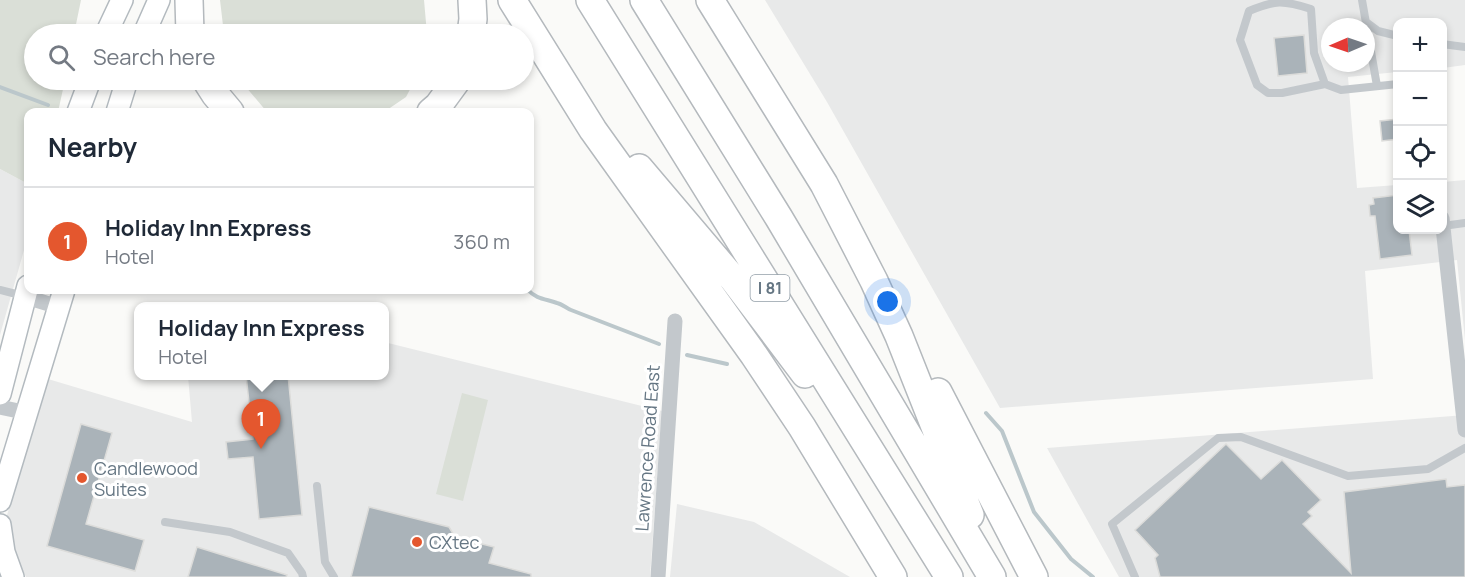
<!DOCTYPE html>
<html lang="en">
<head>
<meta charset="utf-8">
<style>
  :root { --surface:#fff; --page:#f6f6f7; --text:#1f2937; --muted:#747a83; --line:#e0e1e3; --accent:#e4572e }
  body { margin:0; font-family:Manrope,sans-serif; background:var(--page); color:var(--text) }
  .controls { position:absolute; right:18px; top:18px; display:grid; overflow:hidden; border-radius:12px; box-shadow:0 3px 9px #0003 }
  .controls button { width:54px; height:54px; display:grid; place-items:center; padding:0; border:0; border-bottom:2px solid var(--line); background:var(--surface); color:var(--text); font:30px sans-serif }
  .compass { position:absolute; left:1321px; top:18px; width:54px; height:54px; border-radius:50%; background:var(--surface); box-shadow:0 3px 9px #0003; rotate:268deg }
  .you { position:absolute; left:888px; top:302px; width:21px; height:21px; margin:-15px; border:4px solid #fff; border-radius:50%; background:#1a73e8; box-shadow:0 0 0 9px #1a73e833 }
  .badge { display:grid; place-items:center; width:39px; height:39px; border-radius:50%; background:var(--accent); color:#fff; font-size:20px; font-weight:700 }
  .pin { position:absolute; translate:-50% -50px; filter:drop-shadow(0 2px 3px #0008) }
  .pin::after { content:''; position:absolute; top:32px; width:21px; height:18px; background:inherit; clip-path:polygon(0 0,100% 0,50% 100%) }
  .popup { position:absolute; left:134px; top:302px; width:255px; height:78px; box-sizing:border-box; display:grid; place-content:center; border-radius:12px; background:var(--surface); filter:drop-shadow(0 2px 4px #0005); font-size:20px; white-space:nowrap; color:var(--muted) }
  .popup b { font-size:22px; color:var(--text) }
  .popup::after { content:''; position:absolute; left:50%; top:100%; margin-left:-12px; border:12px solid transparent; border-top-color:var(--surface) }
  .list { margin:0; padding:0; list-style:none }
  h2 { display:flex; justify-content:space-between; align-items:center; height:78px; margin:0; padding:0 24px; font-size:26px }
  h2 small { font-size:20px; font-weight:400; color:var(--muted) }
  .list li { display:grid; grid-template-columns:39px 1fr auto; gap:18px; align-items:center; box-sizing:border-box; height:108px; padding:0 24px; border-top:2px solid var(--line) }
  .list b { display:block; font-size:22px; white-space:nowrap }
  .list p { margin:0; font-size:20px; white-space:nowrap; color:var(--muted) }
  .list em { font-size:20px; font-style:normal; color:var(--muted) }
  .icon { flex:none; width:33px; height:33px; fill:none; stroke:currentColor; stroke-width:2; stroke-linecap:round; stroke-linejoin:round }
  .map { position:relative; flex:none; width:1465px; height:577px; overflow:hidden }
  .search { position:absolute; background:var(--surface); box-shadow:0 3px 9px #0003; left:24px; top:24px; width:510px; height:66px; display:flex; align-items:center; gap:15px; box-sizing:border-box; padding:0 21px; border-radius:33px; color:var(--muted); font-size:22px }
  .panel { position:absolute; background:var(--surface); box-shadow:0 3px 9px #0003; left:24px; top:108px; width:510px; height:186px; border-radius:12px }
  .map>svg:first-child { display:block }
  .built { fill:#e8e9e9; fill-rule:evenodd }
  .green { fill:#dadfd7 }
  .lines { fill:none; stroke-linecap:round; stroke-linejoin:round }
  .stream { stroke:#bbc7cb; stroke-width:4 }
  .building { fill:#aab3b9; stroke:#dcdcda; stroke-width:1.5 }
  .secondary-casing { stroke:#b3babf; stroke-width:24 }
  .highway-casing { stroke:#b4b9bd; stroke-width:30 }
  .lane { stroke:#c3c8cc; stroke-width:8 }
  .street { stroke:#c3c8cc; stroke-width:15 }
  .secondary { stroke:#fff; stroke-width:21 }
  .highway { stroke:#fff; stroke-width:27 }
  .poi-dot { fill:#e4572e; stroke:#fff; stroke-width:2 }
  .labels { text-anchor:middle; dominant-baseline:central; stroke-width:6; stroke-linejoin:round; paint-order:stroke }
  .shield { fill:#fff; stroke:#939fa8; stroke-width:1.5 }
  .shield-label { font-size:16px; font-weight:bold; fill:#657683 }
  .street-label { font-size:18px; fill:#657683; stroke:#fff }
  .poi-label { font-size:18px; fill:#657683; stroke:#fff; text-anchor:start }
</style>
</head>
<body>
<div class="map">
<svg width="1465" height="577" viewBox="0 0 1465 577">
  <rect width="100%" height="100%" fill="#fafaf8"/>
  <!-- built -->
  <path class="built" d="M 765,0 L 1465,0 L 1465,65 L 1443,68 L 1442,22 L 1398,22 L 1397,72 L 1348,77 L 1357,188 L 1397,185 L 1398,230 L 1442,230 L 1443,182 L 1465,180 L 1465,340 L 1457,260 L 1365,271 L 1373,379 L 1000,408 L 827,102 ZM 1330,27 L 1366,27 L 1366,63 L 1330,63 Z
    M 0,169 L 28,184 L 28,236 L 0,335 Z
    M 384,342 L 662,411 L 650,577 L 26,577 L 12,548 L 7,515 L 48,379 L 192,422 L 188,376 L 384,376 Z
    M 1465,415 L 1465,577 L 1119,577 L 1047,448 Z
    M 677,504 L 754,522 L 850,577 L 670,577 Z"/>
  <!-- green -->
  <path class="green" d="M 0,0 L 81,0 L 74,34 L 34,34 L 34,80 L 65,80 L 58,112 L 28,112 L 28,184 L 0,169 Z
    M 220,0 L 424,0 L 427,34 L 224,34 Z
    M 240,80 L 415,80 L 406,97 L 384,112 L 267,112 Z
    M 462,393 L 488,400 L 463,501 L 436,494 Z"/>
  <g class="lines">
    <!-- stream -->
    <path class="stream" d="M 0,87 L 48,105
      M 504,290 L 505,291 L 511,290
      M 528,290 C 536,299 546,299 557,303 C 562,304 566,308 571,310 L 659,344
      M 687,355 L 727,364
      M 986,413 L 1002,431 L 1034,512 L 1071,559 L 1093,577"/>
  </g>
  <!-- building -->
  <path class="building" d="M 1304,35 L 1307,73 L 1278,76 L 1274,38 Z
    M 1398,119 L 1398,139 L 1382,141 L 1380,121 Z
    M 1398,195 L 1398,230 L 1409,230 L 1412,255 L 1380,259 L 1375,216 L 1370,216 L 1369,205 L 1374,204 L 1373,198 Z
    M 246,375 L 288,375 L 302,515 L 259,519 L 253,457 L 228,459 L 226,442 L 253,439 Z
    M 81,424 L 112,433 L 86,524 L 144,540 L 135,571 L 47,546 Z
    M 1226,444 L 1261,479 L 1282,460 L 1321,500 L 1308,512 L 1312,516 L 1303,524 L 1351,573 L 1344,492 L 1446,479 L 1447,487 L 1465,485 L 1465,577 L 1160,577 L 1155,558 L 1158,555 L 1135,530 Z
    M 369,507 L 449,527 L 455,537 L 494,547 L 489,563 L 531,574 L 531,577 L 351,577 Z
    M 197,547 L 287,575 L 286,577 L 188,577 Z"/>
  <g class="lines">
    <!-- secondary casing -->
    <g class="secondary-casing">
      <path id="secondary" d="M 106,34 L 122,0
        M 144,34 L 159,0
        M 78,112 L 90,80
        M 117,112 L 127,80
        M 0,394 L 28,286
        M 0,501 L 64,290
        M 0,525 L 4,552 L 13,577"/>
    </g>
    <!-- highway casing -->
    <g class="highway-casing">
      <path id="highway" d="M 189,0 L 190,34
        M 512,0 L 593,130 L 754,355 L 802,427 L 893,577
        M 590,0 L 949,577
        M 644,0 L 779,218 L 992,577
        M 710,0 L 824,184 L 874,281 L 899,336 L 970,515
        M 471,34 L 473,19 L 472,0
        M 206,80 L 215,94 L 230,112
        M 431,112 L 438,106 L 457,80
        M 639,168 L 734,280 L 805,374
        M 938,392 L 1034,577"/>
    </g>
    <!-- lane -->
    <path class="lane" d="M 1362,0 L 1377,86
      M 1366,22 L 1378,31 L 1398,36
      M 1442,44 L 1465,47
      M 1325,84 L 1314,53 L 1311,9 C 1283,0 1275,0 1249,11 L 1240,40 L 1257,85 L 1268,93 L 1282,93 L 1325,84 L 1341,90 L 1398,84
      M 1443,226 L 1465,223
      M 0,290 L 24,296
      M 317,486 L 325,562 L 334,577
      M 165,522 L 230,532 L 288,553 L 302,573 L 303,577
      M 1135,577 L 1112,524 L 1218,438 L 1241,437 L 1348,476 L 1428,469 L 1465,448"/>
    <!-- street -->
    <path class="street" d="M 1442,218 L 1465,430
      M 26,297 L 59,307
      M 0,407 L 28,413
      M 658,577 L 675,321"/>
    <!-- secondary -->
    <use href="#secondary" class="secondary"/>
    <!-- highway -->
    <use href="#highway" class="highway"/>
  </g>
  <!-- markers -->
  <g class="poi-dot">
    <circle cx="82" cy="478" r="6"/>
    <circle cx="417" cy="542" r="6"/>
  </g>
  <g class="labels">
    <!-- shield labels -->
    <rect class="shield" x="750.5" y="275" width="39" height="26" rx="4.5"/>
    <g class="shield-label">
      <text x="770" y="288">I 81</text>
    </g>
    <!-- street labels -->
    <g class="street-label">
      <text transform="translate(647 448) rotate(-86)">Lawrence Road East</text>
    </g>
    <!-- poi labels -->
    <g class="poi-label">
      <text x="94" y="468">Candlewood<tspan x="94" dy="21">Suites</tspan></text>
      <text x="429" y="542">CXtec</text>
    </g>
  </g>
</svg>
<div class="controls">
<button>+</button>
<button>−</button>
<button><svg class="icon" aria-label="locate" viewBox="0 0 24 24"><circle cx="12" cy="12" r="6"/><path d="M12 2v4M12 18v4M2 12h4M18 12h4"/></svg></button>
<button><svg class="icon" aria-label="layers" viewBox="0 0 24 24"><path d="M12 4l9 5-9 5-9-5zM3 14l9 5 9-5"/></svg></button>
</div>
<svg class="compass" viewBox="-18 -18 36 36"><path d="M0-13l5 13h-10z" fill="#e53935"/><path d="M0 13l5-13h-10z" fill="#747a83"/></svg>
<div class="you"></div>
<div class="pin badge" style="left:261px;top:449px">1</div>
<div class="popup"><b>Holiday Inn Express</b>Hotel</div>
<div class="search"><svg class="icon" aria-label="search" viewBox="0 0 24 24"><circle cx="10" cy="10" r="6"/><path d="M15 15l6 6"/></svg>Search here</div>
<section class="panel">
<h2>Nearby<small></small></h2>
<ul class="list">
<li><span class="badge">1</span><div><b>Holiday Inn Express</b><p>Hotel</p></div><em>360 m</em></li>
</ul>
</section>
</div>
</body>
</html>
